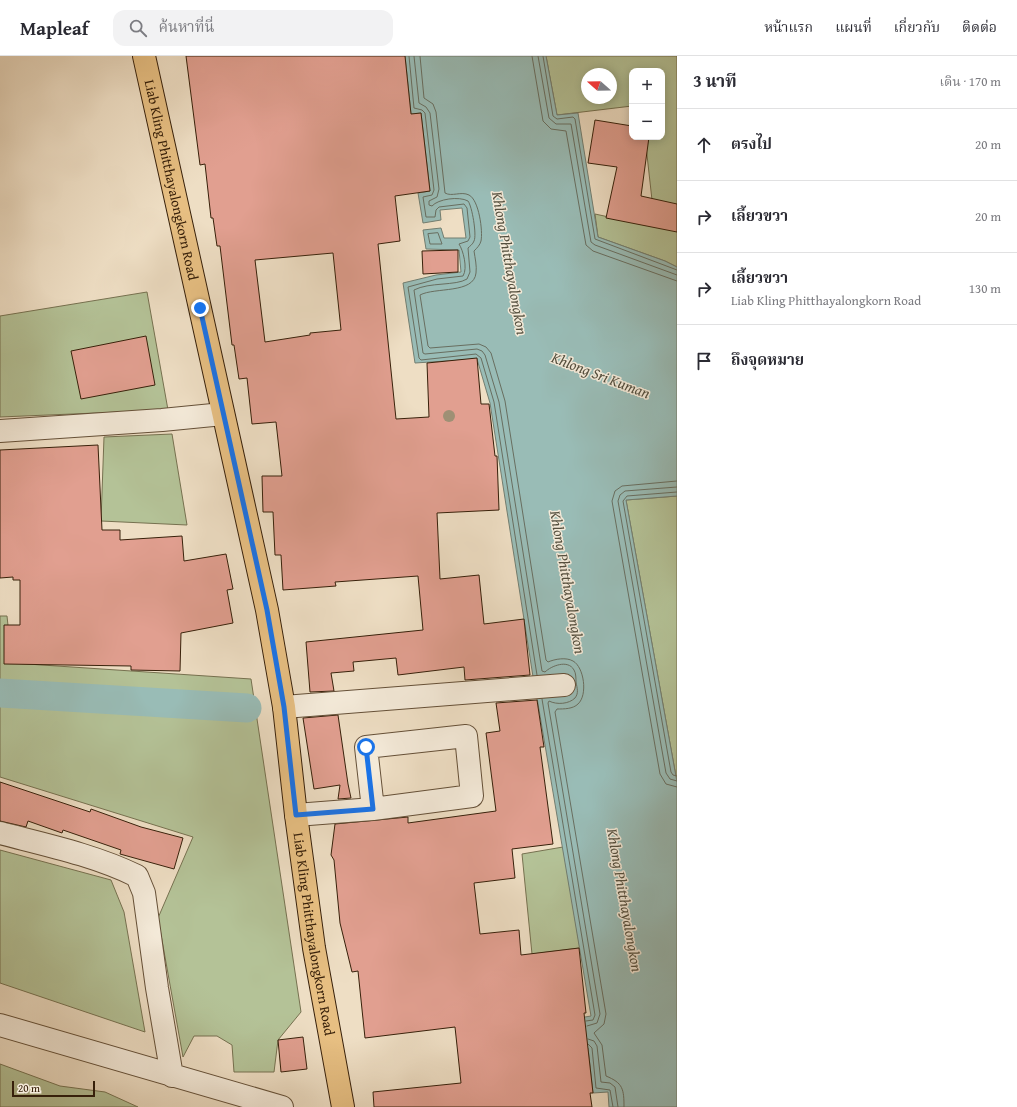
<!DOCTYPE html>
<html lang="th">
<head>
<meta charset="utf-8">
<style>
  :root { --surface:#fff; --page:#f2f2f3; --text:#2b2b33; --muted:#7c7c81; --line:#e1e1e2 }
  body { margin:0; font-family:"Gentium Book Plus","Noto Serif Thai",serif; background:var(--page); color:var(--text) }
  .controls { position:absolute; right:12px; top:12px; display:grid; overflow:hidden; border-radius:8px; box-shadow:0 2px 10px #0003 }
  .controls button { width:36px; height:36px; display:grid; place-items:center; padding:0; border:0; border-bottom:1px solid var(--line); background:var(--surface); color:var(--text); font:20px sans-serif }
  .compass { position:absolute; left:581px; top:12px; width:36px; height:36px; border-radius:50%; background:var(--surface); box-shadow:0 2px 10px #0003; rotate:290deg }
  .scale { position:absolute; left:12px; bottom:10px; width:83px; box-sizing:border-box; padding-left:4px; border:2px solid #37200a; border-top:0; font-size:11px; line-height:14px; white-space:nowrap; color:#37200a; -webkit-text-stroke:3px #f4ead9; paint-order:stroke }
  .stop { position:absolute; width:12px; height:12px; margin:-9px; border:3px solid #1a73e8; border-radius:50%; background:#fff }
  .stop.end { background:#1a73e8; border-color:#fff; box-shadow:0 1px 4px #0008 }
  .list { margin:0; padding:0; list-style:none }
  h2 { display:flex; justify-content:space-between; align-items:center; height:52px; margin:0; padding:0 16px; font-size:17px }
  h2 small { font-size:13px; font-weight:400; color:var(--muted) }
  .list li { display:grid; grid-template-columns:26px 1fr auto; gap:12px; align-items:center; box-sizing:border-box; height:72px; padding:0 16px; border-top:1px solid var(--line) }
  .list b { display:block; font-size:15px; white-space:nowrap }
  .list p { margin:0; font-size:13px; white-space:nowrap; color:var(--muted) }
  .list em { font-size:13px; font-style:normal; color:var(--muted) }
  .icon { flex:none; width:22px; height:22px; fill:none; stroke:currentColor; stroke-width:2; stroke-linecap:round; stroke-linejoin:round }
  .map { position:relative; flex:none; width:677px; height:1051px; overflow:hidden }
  header { display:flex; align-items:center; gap:24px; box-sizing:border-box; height:56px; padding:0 20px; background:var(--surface); border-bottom:1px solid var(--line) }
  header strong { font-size:19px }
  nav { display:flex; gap:22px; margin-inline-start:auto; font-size:14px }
  .search { width:280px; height:36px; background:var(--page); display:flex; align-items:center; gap:10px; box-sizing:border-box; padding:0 14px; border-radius:12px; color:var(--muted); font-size:15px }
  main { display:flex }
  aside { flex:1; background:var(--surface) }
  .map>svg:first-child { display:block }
  .green { fill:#b4c297; stroke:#767150; fill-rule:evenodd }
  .water { fill:#99bcb6; stroke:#727e71 }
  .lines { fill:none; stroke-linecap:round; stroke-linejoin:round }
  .shore { stroke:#686e60; stroke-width:1 }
  .canal { stroke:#99bcb6; stroke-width:29 }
  .building { fill:#e19f90; stroke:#37200a; fill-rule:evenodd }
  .minor-casing { stroke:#655038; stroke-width:24 }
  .major-casing { stroke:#37200a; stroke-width:24 }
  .minor { stroke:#f4ead9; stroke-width:22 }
  .major { stroke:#e7bf82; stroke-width:22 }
  .tree { fill:#9e9075 }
  .route { stroke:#1a73e8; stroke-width:5 }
  .labels { text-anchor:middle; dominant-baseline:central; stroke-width:3; stroke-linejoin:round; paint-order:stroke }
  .street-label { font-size:14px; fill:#37200a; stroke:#f4ead9 }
  .water-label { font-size:15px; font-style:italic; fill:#544f3e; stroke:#f4ead9 }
</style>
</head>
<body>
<header>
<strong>Mapleaf</strong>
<div class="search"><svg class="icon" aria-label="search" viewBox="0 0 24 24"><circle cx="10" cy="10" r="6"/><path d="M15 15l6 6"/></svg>ค้นหาที่นี่</div>
<nav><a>หน้าแรก</a><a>แผนที่</a><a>เกี่ยวกับ</a><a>ติดต่อ</a></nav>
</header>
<main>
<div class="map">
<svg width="677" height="1051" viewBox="0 0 677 1051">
  <rect width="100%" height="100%" fill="#eedec4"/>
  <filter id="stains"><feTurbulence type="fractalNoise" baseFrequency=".005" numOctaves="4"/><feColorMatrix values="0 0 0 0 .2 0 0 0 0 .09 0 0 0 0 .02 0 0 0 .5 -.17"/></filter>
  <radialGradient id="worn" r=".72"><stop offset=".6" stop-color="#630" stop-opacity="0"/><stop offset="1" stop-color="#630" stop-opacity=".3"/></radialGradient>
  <!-- green -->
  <path class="green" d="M 546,0 L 677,0 L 677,211 L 665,205 L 598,181 L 595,158 L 655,171 L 645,81 L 662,81 L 662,15 L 632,15 L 632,50 L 557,59 ZM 587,18 L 611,18 L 611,42 L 587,42 Z
    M 147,236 L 168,354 L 0,361 L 0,260 Z
    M 172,378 L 187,469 L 101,465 L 104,381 Z
    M 677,440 L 677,726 L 626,444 Z
    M 0,560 L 7,560 L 12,607 L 251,623 L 301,956 L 278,984 L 274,1016 L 234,1016 L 232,989 L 217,980 L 194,980 L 183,1001 L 158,862 L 193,781 L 0,721 Z
    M 563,791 L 580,892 L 532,898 L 522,798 Z
    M 0,794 L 111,824 L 124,856 L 145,976 L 0,927 Z
    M 0,1008 L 60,1030 L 105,1036 L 138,1051 L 0,1051 Z"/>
  <!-- water -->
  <path class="water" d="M 405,0 L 546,0 L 557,59 L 578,57 L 598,181 L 665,205 L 677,211 L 677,440 L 626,444 L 677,726 L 677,1051 L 609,1051 L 608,1036 L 593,1037 L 588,992 L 561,965 L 591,960 L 536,636 L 569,637 L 566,618 L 554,619 L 534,627 L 490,347 L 477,303 L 415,307 L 403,227 L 436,219 L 461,216 L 459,194 L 426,193 L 423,174 L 441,172 L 444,182 L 466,182 L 462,152 L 440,154 L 441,164 L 423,167 L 418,137 L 430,135 L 421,57 L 411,58 Z"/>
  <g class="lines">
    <!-- shore -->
    <path class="shore" d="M 409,0 L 414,52 L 422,54 L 425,57 L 434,134 L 432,139 L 423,141 L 426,161 L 435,161 L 436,154 L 439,151 L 464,148 L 467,152 L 470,181 L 468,185 L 459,188 C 463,194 468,212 463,220 L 437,223 L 408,231 L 419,302 L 421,304 L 476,298 L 481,302 L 494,346 L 537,619
      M 414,0 L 419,47 L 426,51 L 430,57 L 439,133 L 437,141 L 429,145 L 429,149 L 432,150 C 438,143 459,140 468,145 C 472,150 477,179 474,185 C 473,188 470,190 468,192 L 470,216 L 467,223 C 456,230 429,226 414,234 L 423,297 L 425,298 L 477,293 L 482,295 L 485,299 L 499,346 L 542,615 L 545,616 C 551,610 568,603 574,614 C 576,617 576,623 576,626 C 577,632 579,637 575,642 C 569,648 557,649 549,645 L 548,647 L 600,958 L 597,967 L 587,970
      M 420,0 L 424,42 L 433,48 L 436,56 L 445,137 C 452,141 461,135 469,139 C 479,144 483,175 481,185 C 480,189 477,192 474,195 C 475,202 477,210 476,217 C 474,238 435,231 420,239 L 428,290 L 430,292 L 479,288 L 486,291 L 491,297 L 505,345 L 546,604 L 548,606 C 555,603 566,601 573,605 C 584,611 588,639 578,648 C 573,653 564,653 557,653 L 555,656 L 606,958 L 604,968 L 594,977 L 602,989 L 606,1020 C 623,1027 624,1033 624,1051
      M 532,0 L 543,65 L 551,73 L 566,75 L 586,189 L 593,195 L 677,225
      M 538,0 L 549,62 L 556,68 L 571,68 L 591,186 L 595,189 L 677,219
      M 543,0 L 553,60 L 557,63 L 573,61 L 575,63 L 595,183 L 677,214
      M 438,177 L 442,188 L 430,188 L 428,178 Z
      M 677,425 L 622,430 L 615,435 L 612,445 L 660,718 L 666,728 L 677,731
      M 677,431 L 625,435 L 620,439 L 618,445 L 666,717 L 670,723 L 677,725
      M 677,436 L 627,440 L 623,445 L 671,716 L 673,719 L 677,720
      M 542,643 L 595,959 L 593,964 L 586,965
      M 588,983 L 594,985 L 597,990 L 601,1026 L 610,1027 L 615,1031 L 618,1051
      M 588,988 L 592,992 L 596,1032 L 610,1034 L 613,1051"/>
    <!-- canal -->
    <path class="canal" d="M 0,637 L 247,652"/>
  </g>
  <!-- building -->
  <path class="building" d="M 186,0 L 405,0 L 411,58 L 421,57 L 430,135 L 395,140 L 400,185 L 378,188 L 396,363 L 429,361 L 427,307 L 477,302 L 481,348 L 489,348 L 495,400 L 497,400 L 499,454 L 437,457 L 440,523 L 479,519 L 484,568 L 524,563 L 530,619 L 465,624 L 464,611 L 398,619 L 396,602 L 353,606 L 354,615 L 331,617 L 334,635 L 310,636 L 306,586 L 423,574 L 418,520 L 335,526 L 336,530 L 283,534 L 281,499 L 275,499 L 273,456 L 263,456 L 262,420 L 282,420 L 276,366 L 252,368 L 247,322 L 239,323 L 234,289 L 232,289 L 220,190 L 217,190 L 213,162 L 211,162 L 205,108 L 200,109 ZM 333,197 L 341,274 L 310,277 L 310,279 L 265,286 L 255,204 Z
    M 595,64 L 632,70 L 632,81 L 649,81 L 641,140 L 677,148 L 677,176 L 606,162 L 617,111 L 588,107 Z
    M 458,194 L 458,216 L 423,218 L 422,195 Z
    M 146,280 L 155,329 L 81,343 L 71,295 Z
    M 98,389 L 102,474 L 120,474 L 120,484 L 182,480 L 184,505 L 226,498 L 233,533 L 227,534 L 233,567 L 181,577 L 180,615 L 131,614 L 131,610 L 4,608 L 4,569 L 20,569 L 20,524 L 13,524 L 13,521 L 0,522 L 0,394 Z
    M 537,644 L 544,691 L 540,691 L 553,788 L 512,793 L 515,822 L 474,827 L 480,878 L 519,874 L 521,899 L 579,892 L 586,957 L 584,957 L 593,1037 L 590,1037 L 592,1051 L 374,1051 L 373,1036 L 461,1027 L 455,971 L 365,982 L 358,915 L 352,916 L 340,867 L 334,804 L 331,799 L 335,768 L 408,761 L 408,767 L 496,755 L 486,677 L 500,675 L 496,647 Z
    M 338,659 L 348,728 L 351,742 L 338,743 L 340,729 L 314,733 L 303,662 Z
    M 0,726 L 90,756 L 91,753 L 141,771 L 183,782 L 174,813 L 120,798 L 121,794 L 63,774 L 62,777 L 28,765 L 26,771 L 0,765 Z
    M 303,981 L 307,1013 L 281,1016 L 278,984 Z"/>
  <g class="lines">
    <!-- minor casing -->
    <g class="minor-casing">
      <path id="minor" d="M 0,375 L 162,364 L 223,358
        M 284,651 L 564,629
        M 296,759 L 373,753 L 472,740 L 466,680 L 366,691 L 373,753
        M 0,777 C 46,789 94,799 137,820 L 144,837 L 157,932 L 172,1020
        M 0,969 L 282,1051"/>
    </g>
    <!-- major casing -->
    <g class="major-casing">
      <g id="major">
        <path id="s1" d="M 144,0 L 267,554 L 284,651 L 296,759 L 314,892 L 343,1051"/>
      </g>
    </g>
    <!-- minor -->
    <use href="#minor" class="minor"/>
    <!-- major -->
    <use href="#major" class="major"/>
  </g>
  <!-- trees -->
  <circle class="tree" cx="449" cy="360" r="6"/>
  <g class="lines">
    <!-- route -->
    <path class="route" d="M 200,252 L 267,554 L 284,651 L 296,759 L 373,753 L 366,691"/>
  </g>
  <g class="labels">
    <!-- street labels -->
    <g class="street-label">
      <text stroke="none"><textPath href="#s1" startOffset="127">Liab Kling Phitthayalongkorn Road</textPath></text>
      <text stroke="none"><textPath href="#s1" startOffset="895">Liab Kling Phitthayalongkorn Road</textPath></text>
    </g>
    <!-- water labels -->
    <g class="water-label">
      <text transform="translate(510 207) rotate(80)">Khlong Phitthayalongkon</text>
      <text transform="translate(601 319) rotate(21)">Khlong Sri Kuman</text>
      <text transform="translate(568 526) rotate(80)">Khlong Phitthayalongkon</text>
      <text transform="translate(625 844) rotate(80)">Khlong Phitthayalongkon</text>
    </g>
  </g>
  <rect width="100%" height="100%" filter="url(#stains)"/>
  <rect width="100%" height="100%" fill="url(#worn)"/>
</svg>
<div class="controls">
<button>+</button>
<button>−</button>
</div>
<svg class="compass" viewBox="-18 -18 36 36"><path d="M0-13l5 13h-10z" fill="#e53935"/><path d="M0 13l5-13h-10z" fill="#7c7c81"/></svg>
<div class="scale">20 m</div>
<div class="stop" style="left:366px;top:691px"></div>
<div class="stop end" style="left:200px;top:252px"></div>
</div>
<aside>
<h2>3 นาที<small>เดิน · 170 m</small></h2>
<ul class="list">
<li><svg class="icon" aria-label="ahead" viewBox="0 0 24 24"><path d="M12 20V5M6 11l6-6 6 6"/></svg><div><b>ตรงไป</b></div><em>20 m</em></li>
<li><svg class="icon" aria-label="right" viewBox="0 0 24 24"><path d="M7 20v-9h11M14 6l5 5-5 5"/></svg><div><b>เลี้ยวขวา</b></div><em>20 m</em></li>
<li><svg class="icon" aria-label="right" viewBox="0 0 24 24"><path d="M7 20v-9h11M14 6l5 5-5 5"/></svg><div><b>เลี้ยวขวา</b><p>Liab Kling Phitthayalongkorn Road</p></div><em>130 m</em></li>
<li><svg class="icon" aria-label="arrive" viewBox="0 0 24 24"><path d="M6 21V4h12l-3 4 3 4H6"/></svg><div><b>ถึงจุดหมาย</b></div></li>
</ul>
</aside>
</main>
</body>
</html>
